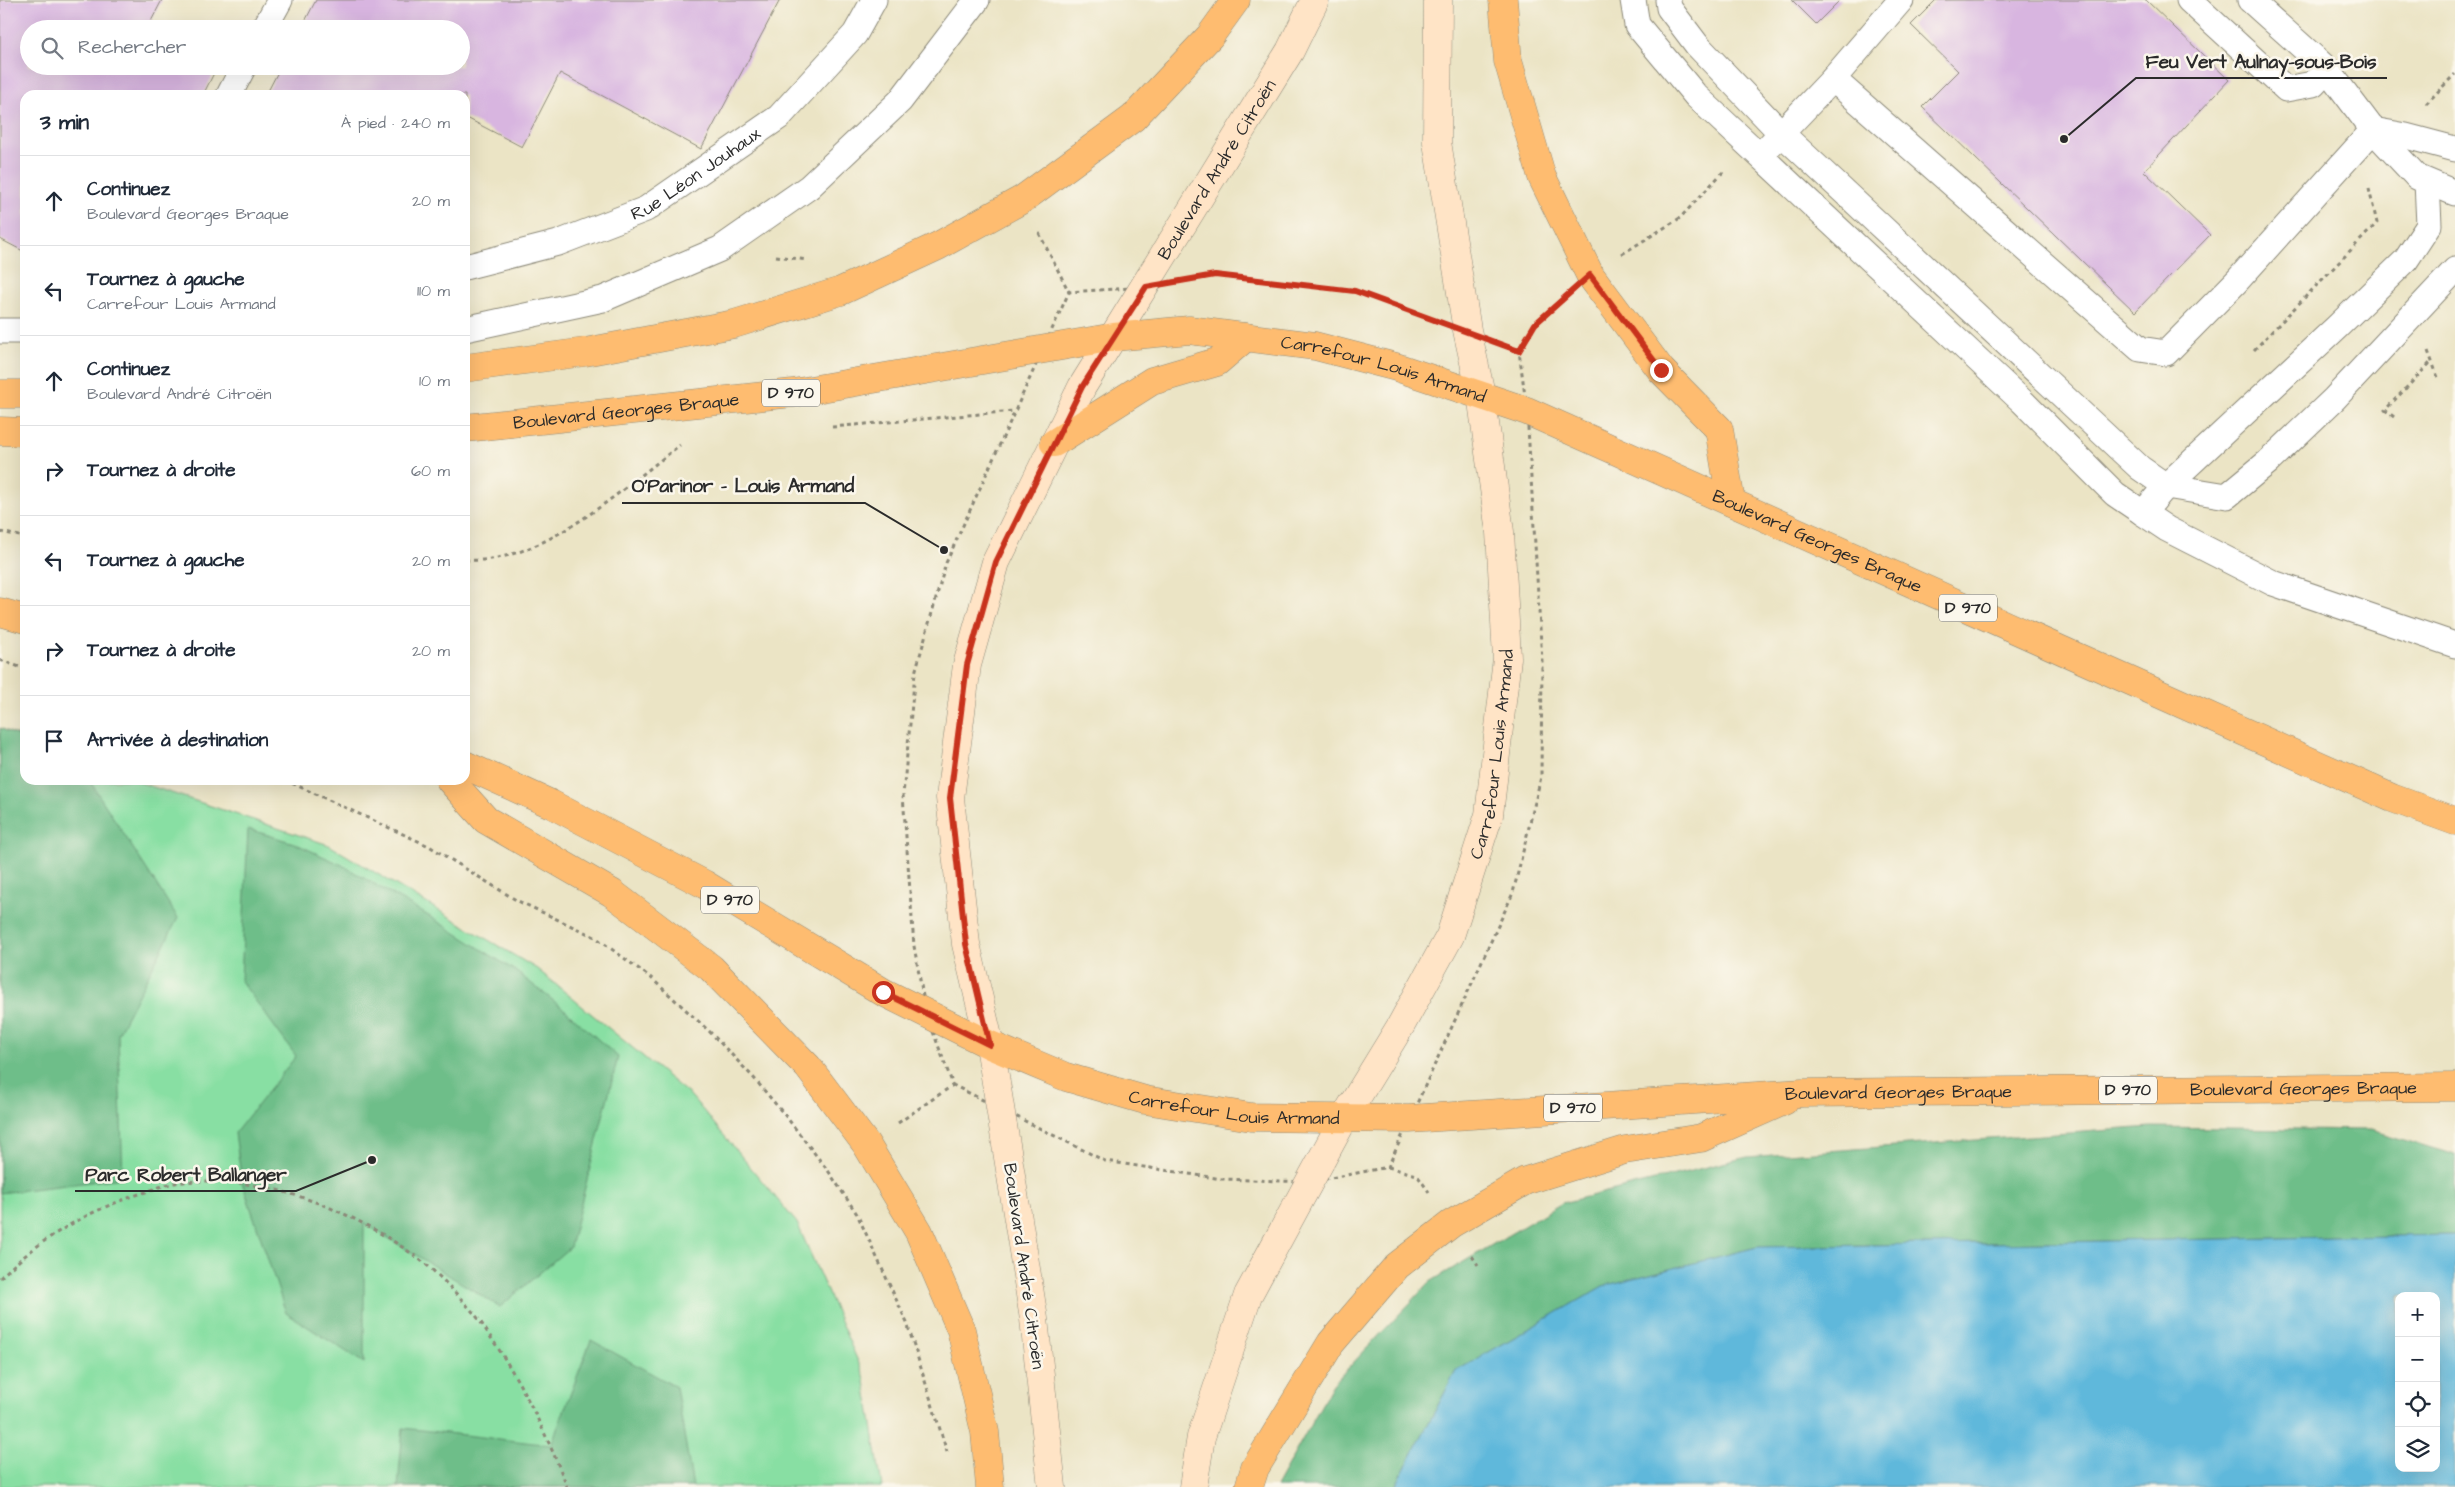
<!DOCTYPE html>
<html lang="fr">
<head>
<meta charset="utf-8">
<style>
  :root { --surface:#fff; --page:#f6f6f7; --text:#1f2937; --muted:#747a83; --line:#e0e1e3 }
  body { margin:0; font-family:"Architects Daughter",sans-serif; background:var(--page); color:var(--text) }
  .controls { position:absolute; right:15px; bottom:15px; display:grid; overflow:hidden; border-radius:10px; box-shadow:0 5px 20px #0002 }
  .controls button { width:45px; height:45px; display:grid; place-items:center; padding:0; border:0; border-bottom:1px solid var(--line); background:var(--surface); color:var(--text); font:25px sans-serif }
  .stop { position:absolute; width:15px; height:15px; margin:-11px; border:4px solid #c8321e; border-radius:50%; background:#fff }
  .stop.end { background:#c8321e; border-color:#fff; box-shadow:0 1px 5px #0008 }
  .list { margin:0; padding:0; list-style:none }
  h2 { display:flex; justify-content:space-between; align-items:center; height:65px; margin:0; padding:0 20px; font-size:21px }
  h2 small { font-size:16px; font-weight:400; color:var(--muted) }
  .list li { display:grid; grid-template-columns:32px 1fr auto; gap:15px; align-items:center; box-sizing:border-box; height:90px; padding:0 20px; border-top:1px solid var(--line) }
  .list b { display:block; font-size:19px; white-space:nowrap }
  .list p { margin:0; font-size:16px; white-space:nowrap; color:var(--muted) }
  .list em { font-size:16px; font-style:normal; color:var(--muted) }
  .icon { flex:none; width:28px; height:28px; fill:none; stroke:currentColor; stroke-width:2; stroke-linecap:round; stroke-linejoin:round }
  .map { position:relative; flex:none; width:2455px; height:1487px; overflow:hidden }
  .search { position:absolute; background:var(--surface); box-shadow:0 5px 20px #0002; left:20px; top:20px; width:450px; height:55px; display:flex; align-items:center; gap:12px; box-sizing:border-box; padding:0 18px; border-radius:28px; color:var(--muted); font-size:19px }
  .panel { position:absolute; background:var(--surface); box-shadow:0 5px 20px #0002; left:20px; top:90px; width:450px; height:695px; border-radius:15px }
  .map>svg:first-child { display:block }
  .green { fill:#88dfa3; stroke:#5a8567 }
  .forest { fill:#6ebe89; stroke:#4c745a }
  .water { fill:#5eb8db; stroke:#447283; fill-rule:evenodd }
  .building { fill:#d8b5e0 }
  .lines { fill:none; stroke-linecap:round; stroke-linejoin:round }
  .service-casing { stroke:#8b8878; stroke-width:27 }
  .secondary-casing { stroke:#8b8878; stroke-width:29 }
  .primary-casing { stroke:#8b8878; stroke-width:29 }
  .path { stroke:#8b8878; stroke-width:3; stroke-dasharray:4 4; stroke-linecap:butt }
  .service { stroke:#fff; stroke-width:25 }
  .secondary { stroke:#ffe4c6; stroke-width:28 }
  .primary { stroke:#febc70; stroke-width:28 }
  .route { stroke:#c8321e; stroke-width:6 }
  .labels { text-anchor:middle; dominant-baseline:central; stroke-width:5; stroke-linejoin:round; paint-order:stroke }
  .shield { fill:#fbf7ec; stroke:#696865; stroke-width:1 }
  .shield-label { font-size:16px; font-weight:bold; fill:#2b2b2b }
  .street-label { font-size:18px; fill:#2b2b2b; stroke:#fbf7ec }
  .leader { fill:none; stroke:#2b2b2b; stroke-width:2 }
  .callout-dot { fill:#2b2b2b; stroke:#fbf7ec; stroke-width:2 }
  .callout-label { font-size:19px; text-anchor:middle; font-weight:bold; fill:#2b2b2b; stroke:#fbf7ec; stroke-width:5; stroke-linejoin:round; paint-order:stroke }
</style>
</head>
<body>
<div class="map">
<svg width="2455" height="1487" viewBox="0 0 2455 1487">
  <rect width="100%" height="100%" fill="#fbf7ec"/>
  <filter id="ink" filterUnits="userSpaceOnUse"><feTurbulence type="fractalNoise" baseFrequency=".02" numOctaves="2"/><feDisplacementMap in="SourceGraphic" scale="10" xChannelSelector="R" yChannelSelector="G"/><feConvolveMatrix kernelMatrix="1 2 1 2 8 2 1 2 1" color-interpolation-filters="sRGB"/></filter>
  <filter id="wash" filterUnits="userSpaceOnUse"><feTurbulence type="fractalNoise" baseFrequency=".0096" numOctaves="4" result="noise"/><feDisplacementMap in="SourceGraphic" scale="20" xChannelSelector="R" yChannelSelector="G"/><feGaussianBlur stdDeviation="1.12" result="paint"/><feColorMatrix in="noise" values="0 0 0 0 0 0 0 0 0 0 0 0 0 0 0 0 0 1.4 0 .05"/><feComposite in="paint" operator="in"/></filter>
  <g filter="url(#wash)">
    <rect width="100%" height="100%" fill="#ebe4c5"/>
    <!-- green -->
    <path class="green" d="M 0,728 L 25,739 L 25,780 L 132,780 L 329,845 L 537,969 L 691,1096 L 797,1223 L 864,1375 L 882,1487 L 0,1487 Z"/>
    <!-- forest -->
    <path class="forest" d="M 0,728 L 25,739 L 25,780 L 89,780 L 178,918 L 118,1034 L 123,1178 L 0,1193 Z
      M 248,829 L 294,843 L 342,865 L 432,918 L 514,970 L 564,1009 L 618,1057 L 570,1247 L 500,1307 L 364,1223 L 364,1363 L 286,1313 L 242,1182 L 235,1133 L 296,1056 L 241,981 Z
      M 2151,1127 L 2372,1130 L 2455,1155 L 2455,1235 L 1757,1247 L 1603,1286 L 1456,1371 L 1395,1487 L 1276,1487 L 1333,1384 L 1430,1282 L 1562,1203 L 1747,1157 Z
      M 591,1340 L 676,1387 L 693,1487 L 398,1487 L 403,1428 L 551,1445 Z"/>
    <!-- water -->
    <path class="water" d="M 2455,1235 L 2455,1487 L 1395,1487 L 1456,1371 L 1603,1286 L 1757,1247 ZM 2399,1296 L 2436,1296 L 2436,1468 L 2399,1468 Z"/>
    <g id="blocks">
      <!-- building -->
      <path class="building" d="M 0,0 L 162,0 L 147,29 L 29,29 L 29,66 L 206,66 L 215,71 L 203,95 L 25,95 L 25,252 L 0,239 Z
        M 316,0 L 780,0 L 701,149 L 560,73 L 522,147 L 465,117 L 465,95 L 266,95 L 281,66 L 461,66 L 461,29 L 301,29 Z
        M 1792,0 L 1840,0 L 1816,24 Z
        M 1936,0 L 2146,0 L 2229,80 L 2144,171 L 2210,235 L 2135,312 L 1922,107 L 1958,71 L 1911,25 Z"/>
    </g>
  </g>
  <g filter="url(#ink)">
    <use href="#blocks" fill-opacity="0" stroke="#8b8878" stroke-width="1"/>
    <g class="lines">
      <!-- service casing -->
      <g class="service-casing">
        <g id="service">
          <path d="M 1633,0 L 1637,25 L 1696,96 L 2022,401 L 2115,494 L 2143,513 L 2166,486 L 2337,327 L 2406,260 L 2429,225 L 2427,182"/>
          <path d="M 1668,0 L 1669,8 L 1697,45 L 1781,133 L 2140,468 L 2166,486 L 2227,496 L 2268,462 L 2334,399 L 2455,270"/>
          <path d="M 2189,0 L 2286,89 L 2313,84 L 2327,69"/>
          <path d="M 2250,0 L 2327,69 L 2373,130 L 2417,177 L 2455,193"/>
          <path d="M 264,29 L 280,0"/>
          <path d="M 1833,79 L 2140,349 L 2166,353 L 2236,282 L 2373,130"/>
          <path d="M 229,95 L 244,66"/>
          <path d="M 2373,130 L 2406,136 L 2455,149"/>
          <path d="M 1770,145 L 1833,79 L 1901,0"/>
          <path id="s1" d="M 465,267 L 558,243 L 646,209 L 779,117 L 855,34 L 874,0"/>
          <path d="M 465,329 L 603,299 L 720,249 L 809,187 L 900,101 L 977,0"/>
          <path d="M 0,331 L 25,331"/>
          <path d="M 2143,513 L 2167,529 L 2273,583 L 2455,645"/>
        </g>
      </g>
      <!-- secondary casing -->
      <g class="secondary-casing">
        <g id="secondary">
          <path id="s2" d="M 1052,1487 L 1034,1319 L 990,1045 L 966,944 L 950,798 L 967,665 L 996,562 L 1082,387 L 1290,51 L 1315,0"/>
          <path id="s3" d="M 1193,1487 L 1201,1437 L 1248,1295 L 1343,1120 L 1400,1027 L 1450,936 L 1489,815 L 1507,658 L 1500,532 L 1481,394 L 1467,330 L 1437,142 L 1438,0"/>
        </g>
      </g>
      <!-- primary casing -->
      <g class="primary-casing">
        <g id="primary">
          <path d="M 1503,0 L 1508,61 L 1542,177 L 1590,275 L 1661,370 L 1719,429 L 1731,502"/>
          <path d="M 465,368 L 585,352 L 734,324 L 841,291 L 938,246 L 1023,199 L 1133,118 L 1210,36 L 1236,0"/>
          <path d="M 0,394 L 25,394"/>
          <path id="s4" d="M 465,428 L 793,393 L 1114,337 L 1189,330 L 1315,346 L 1396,367 L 1527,411 L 2392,798 L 2455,821"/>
          <path d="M 0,431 L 25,432"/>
          <path d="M 1054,443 L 1152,381 L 1217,362 L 1246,337"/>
          <path d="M 0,612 L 25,619"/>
          <path id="s5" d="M 465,765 L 551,804 L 704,884 L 883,992 L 990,1045 L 1066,1077 L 1145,1100 L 1251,1117 L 1409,1119 L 1802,1093 L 2455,1087"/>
          <path d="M 450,780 L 486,820 L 612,893 L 711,968 L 808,1067 L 866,1144 L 919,1232 L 961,1330 L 985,1432 L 990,1487"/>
          <path d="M 1249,1487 L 1255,1468 L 1331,1343 L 1397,1266 L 1451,1224 L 1525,1181 L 1625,1150 L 1701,1138 L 1784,1101"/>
        </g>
      </g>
      <!-- path -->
      <path class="path" d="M 2426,104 L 2455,74
        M 1039,233 L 1069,292
        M 1622,254 L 1680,218 L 1723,172
        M 776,256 L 807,260
        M 1215,275 L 1355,291 L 1519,351 L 1527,411 L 1542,661 L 1541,777 L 1513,893 L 1388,1167 L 1310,1182 L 1222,1179 L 1105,1161 L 953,1085 L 926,1013 L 914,946 L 903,795 L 915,673 L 946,563 L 1069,292 L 1145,287 Z
        M 2254,350 L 2377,223 L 2369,189
        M 1519,351 L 1535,324 L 1562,300
        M 2428,351 L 2439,380
        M 2394,417 L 2385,410 L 2432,361
        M 832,427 L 1014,411
        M 0,532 L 25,537
        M 465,560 C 541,566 623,488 680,445
        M 0,660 L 25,669
        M 285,780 L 429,846 L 516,900 L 595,937 L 650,977 L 709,1031 L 753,1077 L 788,1119 L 829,1172 L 857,1214 L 907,1323 L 947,1452
        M 898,1123 L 953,1085
        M 1388,1167 L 1417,1175 L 1429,1192
        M 1472,1256 L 1478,1265
        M 0,1278 C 42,1237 86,1212 142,1193 C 152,1190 163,1185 174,1183 C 258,1172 348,1207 415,1256 C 435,1270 455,1292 472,1311 C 481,1321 488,1334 496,1345 C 525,1390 548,1437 567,1487"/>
      <!-- service -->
      <use href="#service" class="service"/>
      <!-- secondary -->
      <use href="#secondary" class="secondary"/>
      <!-- primary -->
      <use href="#primary" class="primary"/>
    </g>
  </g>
  <g class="lines" filter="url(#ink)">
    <!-- route -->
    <path class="route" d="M 883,992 L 990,1045 L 966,944 L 950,798 L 967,665 L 996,562 L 1082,387 L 1146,287 L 1215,275 L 1355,291 L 1519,351 L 1535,324 L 1590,275 L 1661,370"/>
  </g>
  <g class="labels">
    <!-- shield labels -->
    <g class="shield">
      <rect x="762" y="379.5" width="58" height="27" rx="4"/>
      <rect x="1939" y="594.5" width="58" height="27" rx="4"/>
      <rect x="701" y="886.5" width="58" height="27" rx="4"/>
      <rect x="2099" y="1076.5" width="58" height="27" rx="4"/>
      <rect x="1544" y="1094.5" width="58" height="27" rx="4"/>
    </g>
    <g class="shield-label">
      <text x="791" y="393">D 970</text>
      <text x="1968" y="608">D 970</text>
      <text x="730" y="900">D 970</text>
      <text x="2128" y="1090">D 970</text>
      <text x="1573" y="1108">D 970</text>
    </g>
    <!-- street labels -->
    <g class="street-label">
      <text stroke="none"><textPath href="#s2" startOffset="1389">Boulevard André Citroën</textPath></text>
      <text stroke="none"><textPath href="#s1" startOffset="251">Rue Léon Jouhaux</textPath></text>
      <text stroke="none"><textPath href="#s4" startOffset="930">Carrefour Louis Armand</textPath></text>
      <text stroke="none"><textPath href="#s4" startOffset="162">Boulevard Georges Braque</textPath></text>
      <text stroke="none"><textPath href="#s4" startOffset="1398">Boulevard Georges Braque</textPath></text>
      <text stroke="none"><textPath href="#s3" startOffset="800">Carrefour Louis Armand</textPath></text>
      <text stroke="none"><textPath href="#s5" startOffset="1921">Boulevard Georges Braque</textPath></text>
      <text stroke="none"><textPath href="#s5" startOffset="1516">Boulevard Georges Braque</textPath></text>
      <text stroke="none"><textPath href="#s5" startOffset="850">Carrefour Louis Armand</textPath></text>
      <text transform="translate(1024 1266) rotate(82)">Boulevard André Citroën</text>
    </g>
  </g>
  <!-- callouts -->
  <path class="leader" d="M2064 139L2136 78H2387M944 550L865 503H622M372 1160L296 1191H75"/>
  <g class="callout-dot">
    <circle cx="2064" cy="139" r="5"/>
    <circle cx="944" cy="550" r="5"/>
    <circle cx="372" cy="1160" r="5"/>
  </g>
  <g class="callout-label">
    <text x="2261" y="68">Feu Vert Aulnay-sous-Bois</text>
    <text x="743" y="492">O'Parinor – Louis Armand</text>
    <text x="186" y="1181">Parc Robert Ballanger</text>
  </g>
</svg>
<div class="controls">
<button>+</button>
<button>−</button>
<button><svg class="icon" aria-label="locate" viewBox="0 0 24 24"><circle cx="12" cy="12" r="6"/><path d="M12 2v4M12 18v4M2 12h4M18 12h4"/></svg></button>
<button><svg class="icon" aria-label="layers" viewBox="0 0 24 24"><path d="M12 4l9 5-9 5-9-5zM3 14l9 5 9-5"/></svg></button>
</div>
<div class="stop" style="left:883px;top:992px"></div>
<div class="stop end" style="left:1661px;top:370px"></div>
<div class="search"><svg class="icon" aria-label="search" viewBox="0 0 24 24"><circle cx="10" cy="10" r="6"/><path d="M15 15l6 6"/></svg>Rechercher</div>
<section class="panel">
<h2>3 min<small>À pied · 240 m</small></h2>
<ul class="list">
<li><svg class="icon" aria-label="ahead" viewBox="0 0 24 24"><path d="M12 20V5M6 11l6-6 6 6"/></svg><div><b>Continuez</b><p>Boulevard Georges Braque</p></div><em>20 m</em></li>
<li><svg class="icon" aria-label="left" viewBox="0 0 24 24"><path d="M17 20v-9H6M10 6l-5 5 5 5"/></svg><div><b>Tournez à gauche</b><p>Carrefour Louis Armand</p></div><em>110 m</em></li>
<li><svg class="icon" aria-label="ahead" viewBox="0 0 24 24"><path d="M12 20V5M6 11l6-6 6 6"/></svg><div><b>Continuez</b><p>Boulevard André Citroën</p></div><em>10 m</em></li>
<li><svg class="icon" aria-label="right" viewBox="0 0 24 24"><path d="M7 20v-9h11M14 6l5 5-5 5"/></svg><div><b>Tournez à droite</b></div><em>60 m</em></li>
<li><svg class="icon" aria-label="left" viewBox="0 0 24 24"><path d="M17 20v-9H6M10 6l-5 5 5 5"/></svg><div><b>Tournez à gauche</b></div><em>20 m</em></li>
<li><svg class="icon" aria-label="right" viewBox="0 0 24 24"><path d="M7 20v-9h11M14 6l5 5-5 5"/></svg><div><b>Tournez à droite</b></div><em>20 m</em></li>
<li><svg class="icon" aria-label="arrive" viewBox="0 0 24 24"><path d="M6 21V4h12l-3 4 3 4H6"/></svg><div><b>Arrivée à destination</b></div></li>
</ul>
</section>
</div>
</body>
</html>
